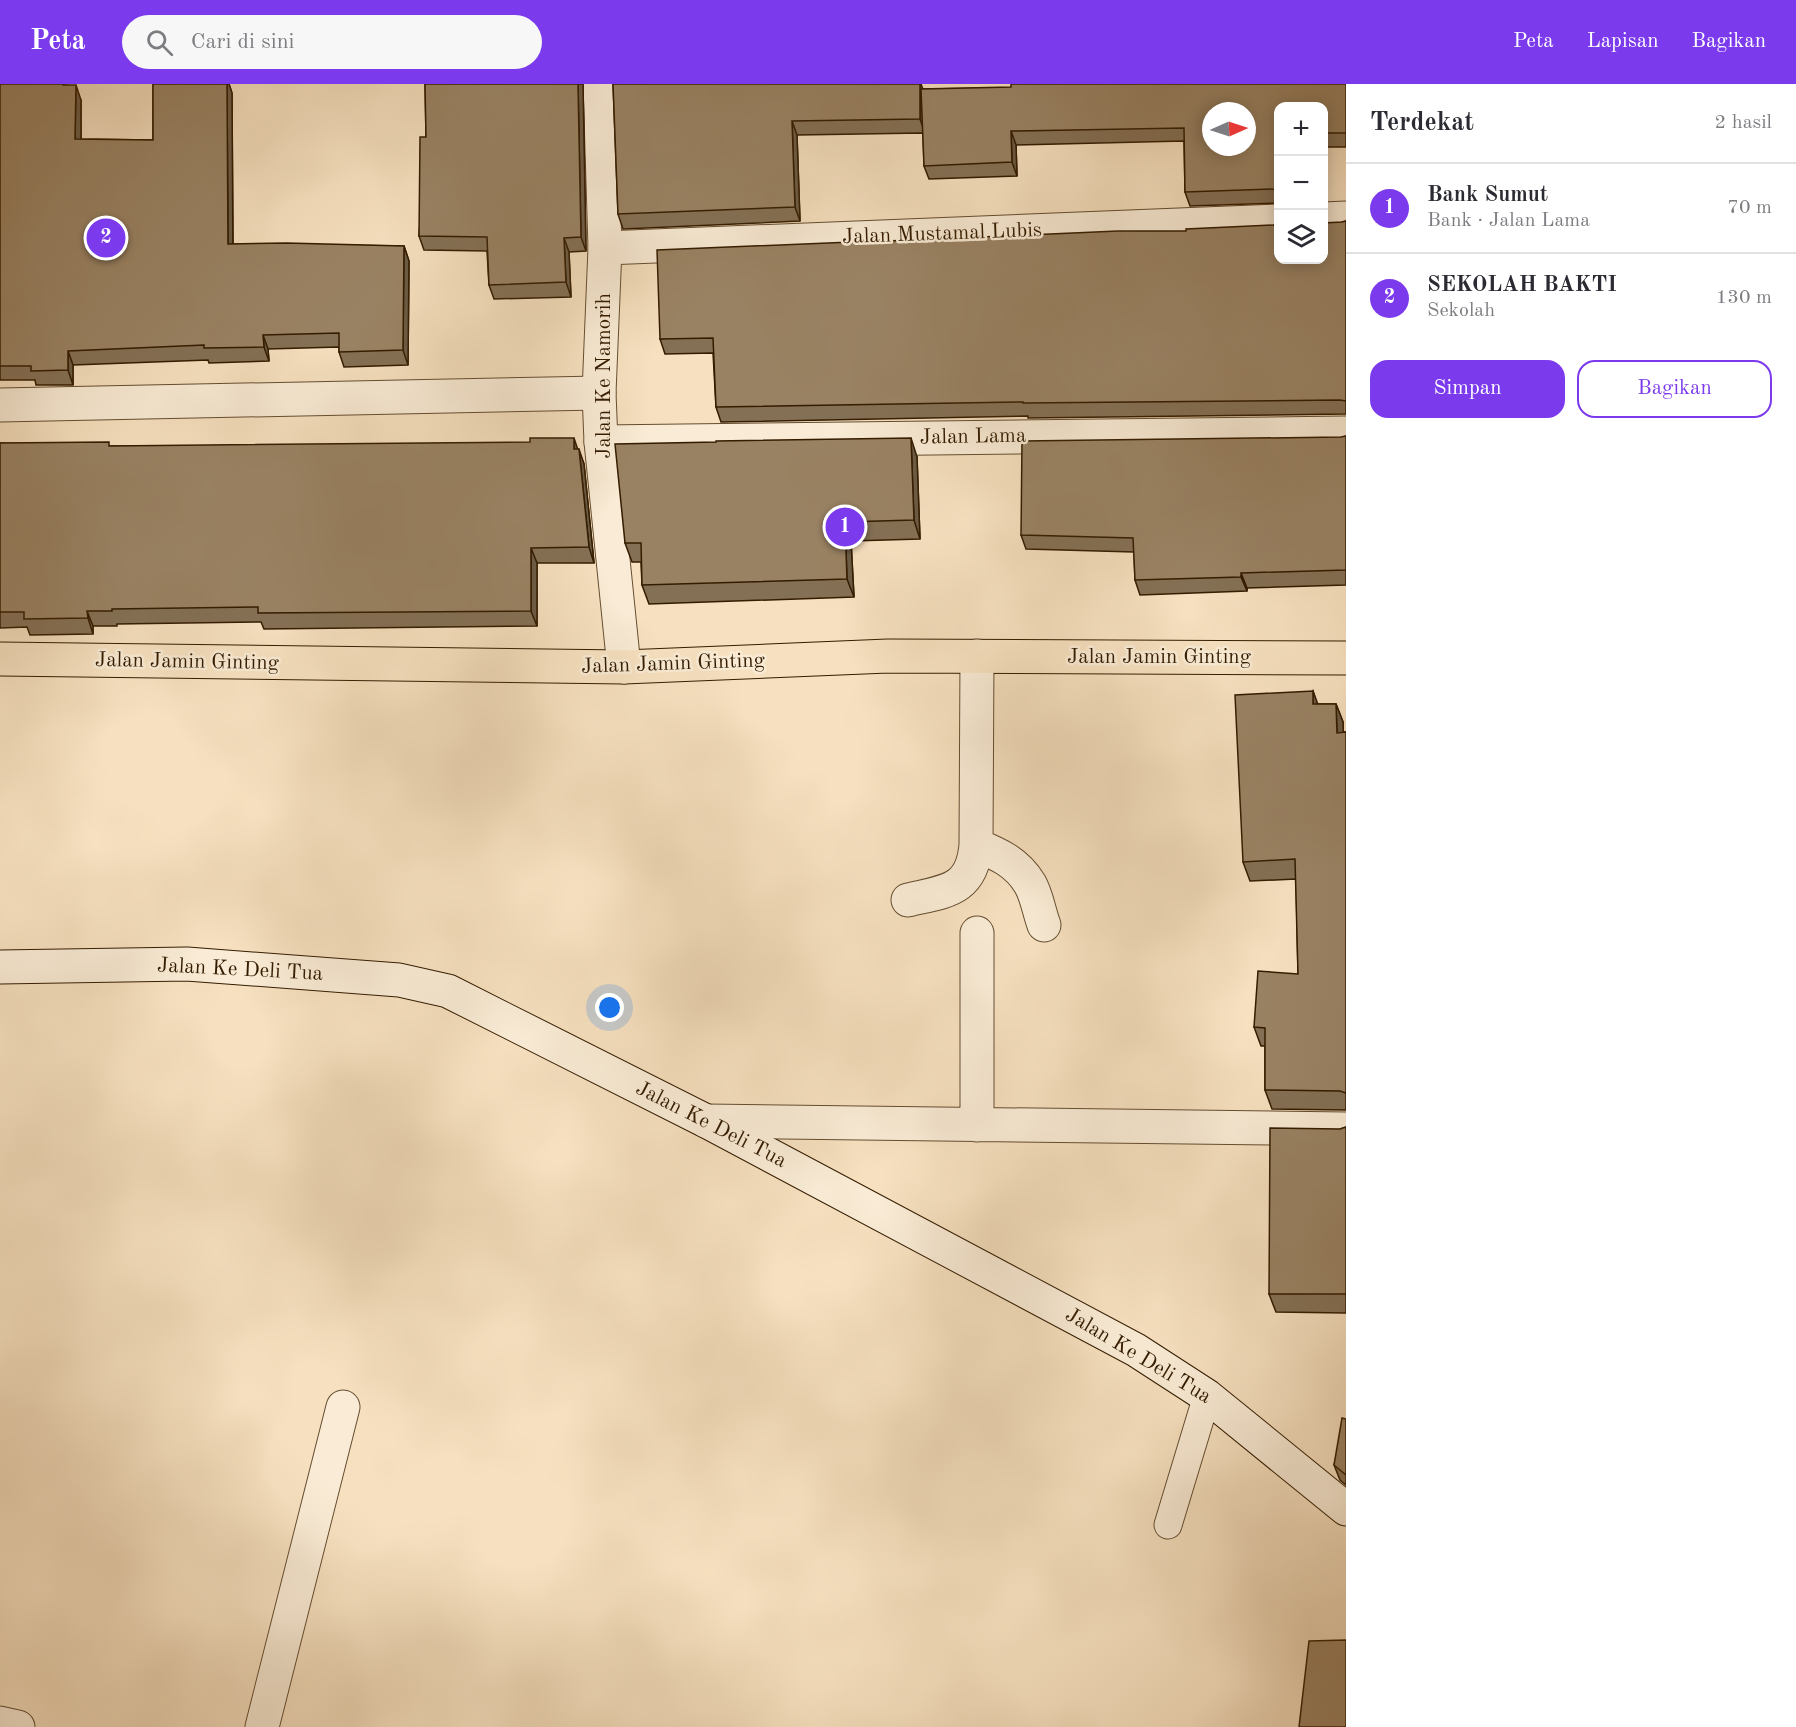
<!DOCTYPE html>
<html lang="id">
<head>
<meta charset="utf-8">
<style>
  :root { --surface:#fff; --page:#f7f7f7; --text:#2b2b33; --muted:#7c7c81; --line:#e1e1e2; --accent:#7c3aed }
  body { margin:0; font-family:"Old Standard TT",serif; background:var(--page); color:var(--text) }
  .controls { position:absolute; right:18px; top:18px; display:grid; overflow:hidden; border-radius:12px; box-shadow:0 3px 15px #0003 }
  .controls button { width:54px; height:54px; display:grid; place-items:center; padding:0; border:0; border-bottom:2px solid var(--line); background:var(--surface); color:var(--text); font:30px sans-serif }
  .compass { position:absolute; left:1202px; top:18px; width:54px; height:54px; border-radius:50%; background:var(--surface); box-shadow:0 3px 15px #0003; rotate:87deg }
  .you { position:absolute; left:610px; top:924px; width:21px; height:21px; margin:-15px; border:4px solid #fff; border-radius:50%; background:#1a73e8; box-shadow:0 0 0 9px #1a73e833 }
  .badge { display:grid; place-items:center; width:39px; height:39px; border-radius:50%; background:var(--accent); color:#fff; font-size:20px; font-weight:700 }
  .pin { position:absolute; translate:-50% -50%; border:3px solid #fff; box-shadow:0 2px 6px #0006 }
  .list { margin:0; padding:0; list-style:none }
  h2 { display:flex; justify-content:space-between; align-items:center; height:78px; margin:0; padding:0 24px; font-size:26px }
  h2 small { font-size:20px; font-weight:400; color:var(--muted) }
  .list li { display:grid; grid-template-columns:39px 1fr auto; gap:18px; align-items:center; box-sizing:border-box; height:90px; padding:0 24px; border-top:2px solid var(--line) }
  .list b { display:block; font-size:22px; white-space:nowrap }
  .list p { margin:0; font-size:20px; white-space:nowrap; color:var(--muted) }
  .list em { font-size:20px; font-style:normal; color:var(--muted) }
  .actions { display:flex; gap:12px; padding:18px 24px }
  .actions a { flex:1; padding:14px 0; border:2px solid var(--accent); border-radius:18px; text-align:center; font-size:21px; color:var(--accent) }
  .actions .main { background:var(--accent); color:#fff }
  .icon { flex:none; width:33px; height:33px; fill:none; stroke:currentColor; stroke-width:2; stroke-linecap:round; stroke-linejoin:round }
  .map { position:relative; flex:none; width:1346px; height:1643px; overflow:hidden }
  header { display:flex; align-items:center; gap:36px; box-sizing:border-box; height:84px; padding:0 30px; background:var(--accent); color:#fff }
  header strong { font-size:28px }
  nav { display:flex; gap:33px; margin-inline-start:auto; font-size:21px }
  .search { width:420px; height:54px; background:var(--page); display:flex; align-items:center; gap:15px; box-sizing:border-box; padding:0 21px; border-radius:33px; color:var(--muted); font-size:22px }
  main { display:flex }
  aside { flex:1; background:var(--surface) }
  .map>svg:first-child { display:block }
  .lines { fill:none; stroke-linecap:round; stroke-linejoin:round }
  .service-casing { stroke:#644d30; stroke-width:29 }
  .minor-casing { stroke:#644d30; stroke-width:35 }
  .tertiary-casing { stroke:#644d30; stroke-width:35 }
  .secondary-casing { stroke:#341c00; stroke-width:35 }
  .trunk-casing { stroke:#341c00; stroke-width:35 }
  .service { stroke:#f9ebd5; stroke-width:27 }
  .minor { stroke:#f9ebd5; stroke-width:33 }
  .tertiary { stroke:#f9ebd5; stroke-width:33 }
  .secondary { stroke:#f9ebd5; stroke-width:33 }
  .trunk { stroke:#f6e0bf; stroke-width:33 }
  .wall { fill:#847055; stroke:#341c00; stroke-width:1.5 }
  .shaded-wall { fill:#6b5b45; stroke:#341c00; stroke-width:1.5 }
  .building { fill:#998263; stroke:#341c00; stroke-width:1.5; fill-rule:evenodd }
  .labels { text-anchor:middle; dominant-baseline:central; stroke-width:5; stroke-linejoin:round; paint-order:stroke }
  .street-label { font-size:21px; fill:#341c00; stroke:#f9ebd5 }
</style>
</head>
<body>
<header>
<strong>Peta</strong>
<div class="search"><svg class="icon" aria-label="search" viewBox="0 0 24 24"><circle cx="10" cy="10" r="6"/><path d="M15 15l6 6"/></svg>Cari di sini</div>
<nav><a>Peta</a><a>Lapisan</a><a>Bagikan</a></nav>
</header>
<main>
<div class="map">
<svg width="1346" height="1643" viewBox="0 0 1346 1643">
  <rect width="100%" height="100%" fill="#f6e0bf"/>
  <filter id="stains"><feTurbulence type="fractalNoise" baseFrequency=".00333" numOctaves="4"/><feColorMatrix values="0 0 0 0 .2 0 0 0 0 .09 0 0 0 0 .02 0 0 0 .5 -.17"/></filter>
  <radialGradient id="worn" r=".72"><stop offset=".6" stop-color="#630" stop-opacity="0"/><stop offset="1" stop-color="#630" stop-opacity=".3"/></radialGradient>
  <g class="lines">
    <!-- service casing -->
    <g class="service-casing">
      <path id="service" d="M 1168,1441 L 1207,1312"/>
    </g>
    <!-- minor casing -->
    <g class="minor-casing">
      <path id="minor" d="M 1324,135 L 1346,134
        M 605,164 L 1278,137
        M 0,321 L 599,309
        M 601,358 L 1346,349
        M 976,761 C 998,770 1017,778 1030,800 C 1037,812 1039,828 1044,841
        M 908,816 C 946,807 972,807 976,761 L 977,572
        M 706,1037 L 1346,1045
        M 977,1041 L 977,849
        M 0,1639 L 18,1643
        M 262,1643 L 343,1323"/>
    </g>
    <!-- tertiary casing -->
    <g class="tertiary-casing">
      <path id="tertiary" d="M 600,0 L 605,164 L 599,309 L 601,358 L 624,583"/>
    </g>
    <!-- secondary casing -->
    <g class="secondary-casing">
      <path id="secondary" d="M 0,883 L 187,880 L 399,896 L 448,907 L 706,1037 L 1136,1266 L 1207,1312 L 1346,1425"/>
    </g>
    <!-- trunk casing -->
    <g class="trunk-casing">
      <path id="trunk" d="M 0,575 L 624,583 L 888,572 L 1346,574"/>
    </g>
    <!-- service -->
    <use href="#service" class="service"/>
    <!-- minor -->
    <use href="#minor" class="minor"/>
    <!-- tertiary -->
    <use href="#tertiary" class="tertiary"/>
    <!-- secondary -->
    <use href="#secondary" class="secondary"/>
    <!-- trunk -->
    <use href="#trunk" class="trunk"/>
  </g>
  <!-- wall -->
  <path class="wall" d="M 0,0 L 67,1 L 81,16 L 81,55 L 153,56 L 153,0 L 229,0 L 232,9 L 233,160 L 404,162 L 409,177 L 408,281 L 344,283 L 339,268 L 339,263 L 268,265 L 269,277 L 209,279 L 208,276 L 73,281 L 73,301 L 36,301 L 35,296 L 0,296 Z
    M 425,0 L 583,0 L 586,167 L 569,168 L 571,213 L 494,215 L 489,201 L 487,167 L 424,166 L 419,152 L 426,53 Z
    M 613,0 L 922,5 L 1346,0 L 1346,63 L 1323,63 L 1323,22 L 1278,22 L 1278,119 L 1190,122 L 1185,108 L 1184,57 L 1016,61 L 1017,92 L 929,95 L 924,82 L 923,49 L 797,51 L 800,137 L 623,145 L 618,130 Z
    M 1346,137 L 1346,330 L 1028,334 L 1028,332 L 721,338 L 716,323 L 713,269 L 665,270 L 660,255 L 1278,176 L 1342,138 Z
    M 1346,352 L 1346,501 L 1247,504 L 1247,507 L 1140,511 L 1135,496 L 1134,468 L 1026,465 L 1021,451 Z
    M 0,359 L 110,362 L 578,365 L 584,380 L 594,479 L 537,479 L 537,542 L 264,545 L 261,538 L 117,540 L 117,542 L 93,542 L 93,550 L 30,551 L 27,543 L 0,544 Z
    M 917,373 L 920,455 L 851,457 L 854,513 L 649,520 L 642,501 L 641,478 L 632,478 L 625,459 Z
    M 1313,607 L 1317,620 L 1336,620 L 1343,638 L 1343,648 L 1346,648 L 1346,1026 L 1272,1025 L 1265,1006 L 1265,962 L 1261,962 L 1254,943 L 1298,890 L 1296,795 L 1250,797 L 1243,778 Z
    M 1346,1043 L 1346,1229 L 1276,1228 L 1269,1210 L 1340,1045 Z
    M 1346,1335 L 1346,1401 L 1340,1396 L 1334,1381 Z"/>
  <!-- shaded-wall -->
  <path class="shaded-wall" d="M 227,0 L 229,0 L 232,9 L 233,175 L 228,160 Z
    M 578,0 L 583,0 L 586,167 L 581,153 Z
    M 920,0 L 921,0 L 925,11 L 925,49 L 920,35 Z
    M 76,1 L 81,16 L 81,70 L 75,55 Z
    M 792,37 L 797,51 L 800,137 L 795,123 Z
    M 1011,47 L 1016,61 L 1017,92 L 1012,78 Z
    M 1275,50 L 1278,61 L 1278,114 L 1275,105 Z
    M 564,154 L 569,168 L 571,213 L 566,198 Z
    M 404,162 L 409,177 L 408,281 L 403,266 Z
    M 263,251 L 268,265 L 269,277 L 264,263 Z
    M 68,267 L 73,281 L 73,301 L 68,286 Z
    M 574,354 L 579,369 L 574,365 Z
    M 911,354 L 917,373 L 920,455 L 914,436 Z
    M 579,365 L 584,380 L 594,479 L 589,463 Z
    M 845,438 L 851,457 L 854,513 L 847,495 Z
    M 531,464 L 537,479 L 537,542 L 531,527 Z
    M 1241,489 L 1247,504 L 1247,507 L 1241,493 Z
    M 87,527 L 93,542 L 93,550 L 88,534 Z
    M 1313,607 L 1320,626 L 1313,620 Z
    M 1336,620 L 1343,638 L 1344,668 L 1337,649 Z"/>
  <!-- building -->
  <path class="building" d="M 0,0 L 63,0 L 63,1 L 76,1 L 75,55 L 153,56 L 153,0 L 227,0 L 228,160 L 286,159 L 404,162 L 403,266 L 339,268 L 339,249 L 263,251 L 264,263 L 204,264 L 204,261 L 68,267 L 68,286 L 31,287 L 31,282 L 0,282 Z
    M 425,0 L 578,0 L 581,153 L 564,154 L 566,198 L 489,201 L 487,153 L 419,152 L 420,53 L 426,53 Z
    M 613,0 L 920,0 L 920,35 L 792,37 L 795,123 L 618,130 Z
    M 1011,0 L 1346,0 L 1346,49 L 1323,49 L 1323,22 L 1278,22 L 1278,50 L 1275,50 L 1275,105 L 1185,108 L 1184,44 L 1011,47 L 1012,78 L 924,82 L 921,5 L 1011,3 ZM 1211,27 L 1247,27 L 1247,63 L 1211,63 Z
    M 1346,137 L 1346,317 L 1340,316 L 1023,319 L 1023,318 L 716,323 L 713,254 L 660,255 L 657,166 L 876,157 L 981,155 L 981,153 L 1118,147 L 1186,147 L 1186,145 L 1273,141 L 1278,140 L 1278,176 L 1323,176 L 1323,139 L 1342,138 Z
    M 1346,352 L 1346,486 L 1241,489 L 1241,493 L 1135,496 L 1133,454 L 1021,451 L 1022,357 L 1341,353 Z
    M 530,354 L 574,354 L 574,365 L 579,365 L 589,463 L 531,464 L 531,527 L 258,529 L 258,523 L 112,525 L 112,527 L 87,527 L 88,534 L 24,535 L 24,528 L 0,528 L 0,359 L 109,358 L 109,362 L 530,358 Z
    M 911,354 L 914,436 L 845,438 L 847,495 L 642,501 L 641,459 L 625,459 L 615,360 L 716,358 L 716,357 Z
    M 1313,607 L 1313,620 L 1336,620 L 1337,649 L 1346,648 L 1346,1009 L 1340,1007 L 1265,1006 L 1265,944 L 1254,943 L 1258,887 L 1298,890 L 1295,775 L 1243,778 L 1235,611 Z
    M 1346,1043 L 1346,1210 L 1269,1210 L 1270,1044 L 1340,1045 Z
    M 1342,1334 L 1346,1335 L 1346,1391 L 1334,1381 Z
    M 1346,1556 L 1346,1643 L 1299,1643 L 1309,1557 Z"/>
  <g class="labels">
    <!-- street labels -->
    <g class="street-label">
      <text transform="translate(942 150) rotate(-2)">Jalan Mustamal Lubis</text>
      <text transform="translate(604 292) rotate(-90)">Jalan Ke Namorih</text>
      <text transform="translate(973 353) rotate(-1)">Jalan Lama</text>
      <text x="1159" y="573">Jalan Jamin Ginting</text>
      <text transform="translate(187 578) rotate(1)">Jalan Jamin Ginting</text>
      <text transform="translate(673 580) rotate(-2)">Jalan Jamin Ginting</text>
      <text transform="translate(240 886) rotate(3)">Jalan Ke Deli Tua</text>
      <text transform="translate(711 1041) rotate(27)">Jalan Ke Deli Tua</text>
      <text transform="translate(1138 1272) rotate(31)">Jalan Ke Deli Tua</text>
    </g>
  </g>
  <rect width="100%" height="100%" filter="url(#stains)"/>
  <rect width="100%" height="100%" fill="url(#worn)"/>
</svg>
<div class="controls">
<button>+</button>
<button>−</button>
<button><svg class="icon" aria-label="layers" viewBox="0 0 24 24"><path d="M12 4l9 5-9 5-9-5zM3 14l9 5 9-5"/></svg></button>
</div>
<svg class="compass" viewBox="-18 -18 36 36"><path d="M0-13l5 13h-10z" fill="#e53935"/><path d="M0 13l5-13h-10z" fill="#7c7c81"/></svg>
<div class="you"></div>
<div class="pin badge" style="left:845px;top:443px">1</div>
<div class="pin badge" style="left:106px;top:154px">2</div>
</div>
<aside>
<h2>Terdekat<small>2 hasil</small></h2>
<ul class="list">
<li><span class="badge">1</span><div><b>Bank Sumut</b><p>Bank · Jalan Lama</p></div><em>70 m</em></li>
<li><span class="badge">2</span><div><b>SEKOLAH BAKTI</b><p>Sekolah</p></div><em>130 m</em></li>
</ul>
<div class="actions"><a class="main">Simpan</a><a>Bagikan</a></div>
</aside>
</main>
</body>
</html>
